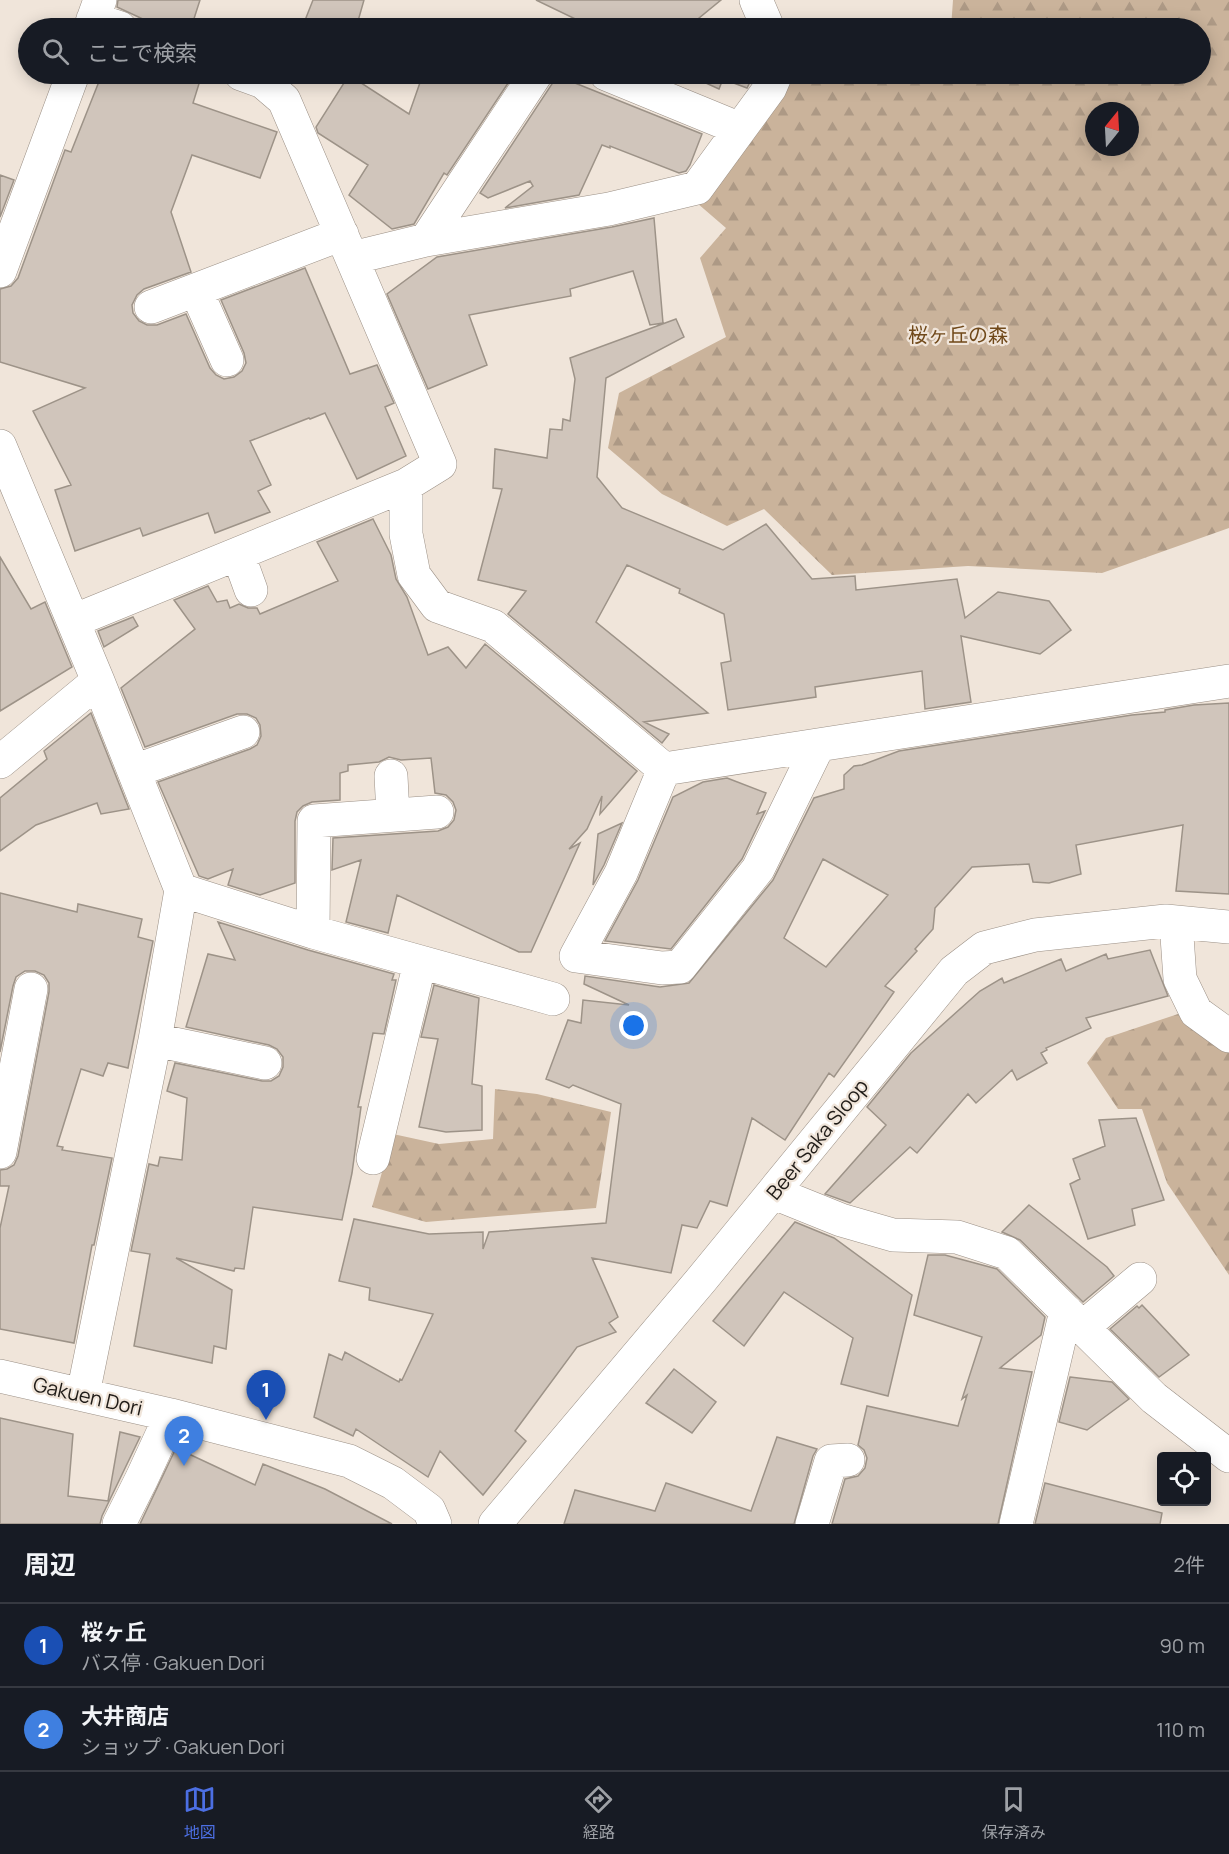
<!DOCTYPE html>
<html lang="ja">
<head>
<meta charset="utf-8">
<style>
  :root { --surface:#171b24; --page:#20242c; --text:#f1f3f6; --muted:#9ea1a6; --line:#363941; --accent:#4c6fe3 }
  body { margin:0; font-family:Manrope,"Noto Sans JP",sans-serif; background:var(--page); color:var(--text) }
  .controls { position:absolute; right:18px; bottom:18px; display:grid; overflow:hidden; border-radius:6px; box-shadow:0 3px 15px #0003 }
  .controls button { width:54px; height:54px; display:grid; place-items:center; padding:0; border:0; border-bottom:2px solid var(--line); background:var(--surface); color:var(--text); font:30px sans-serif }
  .compass { position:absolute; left:1085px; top:102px; width:54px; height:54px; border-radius:50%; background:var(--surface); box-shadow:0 3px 15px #0003; rotate:18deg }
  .you { position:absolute; left:634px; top:1026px; width:21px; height:21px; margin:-15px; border:4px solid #fff; border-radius:50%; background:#1a73e8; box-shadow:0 0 0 9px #1a73e833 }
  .badge { display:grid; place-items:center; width:39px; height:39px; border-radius:50%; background:var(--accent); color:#fff; font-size:20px; font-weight:700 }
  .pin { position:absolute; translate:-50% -50px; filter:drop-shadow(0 2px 3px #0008) }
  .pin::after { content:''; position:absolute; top:32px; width:21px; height:18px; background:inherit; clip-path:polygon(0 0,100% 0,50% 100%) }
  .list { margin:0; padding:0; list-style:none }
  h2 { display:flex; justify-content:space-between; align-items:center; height:78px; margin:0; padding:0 24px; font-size:26px }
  h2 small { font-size:20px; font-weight:400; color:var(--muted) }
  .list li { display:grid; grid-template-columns:39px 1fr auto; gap:18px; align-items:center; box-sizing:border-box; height:84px; padding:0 24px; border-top:2px solid var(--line) }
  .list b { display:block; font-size:22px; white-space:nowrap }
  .list p { margin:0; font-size:20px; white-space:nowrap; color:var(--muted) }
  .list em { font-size:20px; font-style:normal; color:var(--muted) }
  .icon { flex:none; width:33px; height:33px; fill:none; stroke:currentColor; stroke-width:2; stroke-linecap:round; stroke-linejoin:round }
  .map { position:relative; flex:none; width:1229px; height:1524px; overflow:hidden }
  .search { position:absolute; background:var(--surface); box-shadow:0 3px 15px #0003; left:18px; right:18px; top:18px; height:66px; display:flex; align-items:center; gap:15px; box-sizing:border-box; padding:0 21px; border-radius:33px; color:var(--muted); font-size:22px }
  .sheet { height:246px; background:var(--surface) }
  nav { display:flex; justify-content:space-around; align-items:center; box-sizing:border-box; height:84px; border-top:2px solid var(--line); background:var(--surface); font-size:16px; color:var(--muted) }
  nav a { display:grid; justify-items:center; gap:3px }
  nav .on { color:var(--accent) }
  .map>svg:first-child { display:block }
  .forest { fill:url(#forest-firs); fill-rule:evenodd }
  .building { fill:#d0c5bb; stroke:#9d9388; stroke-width:1.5; fill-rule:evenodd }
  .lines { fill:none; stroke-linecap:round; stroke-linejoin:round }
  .minor-casing { stroke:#9b9086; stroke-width:34 }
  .minor { stroke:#fff; stroke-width:33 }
  .labels { text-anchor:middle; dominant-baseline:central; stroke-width:4.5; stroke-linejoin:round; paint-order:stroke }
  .park-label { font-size:20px; fill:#70491a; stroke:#f0e5da }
  .street-label { font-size:20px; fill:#201c18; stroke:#f0e5da }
</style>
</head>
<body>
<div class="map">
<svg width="1229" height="1524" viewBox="0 0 1229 1524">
  <defs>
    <pattern id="forest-firs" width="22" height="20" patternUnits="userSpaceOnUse" patternTransform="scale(1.5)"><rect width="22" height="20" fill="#cab39b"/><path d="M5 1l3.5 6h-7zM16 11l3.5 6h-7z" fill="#ad9985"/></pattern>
  </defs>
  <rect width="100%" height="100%" fill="#f0e5da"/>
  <!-- forest -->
  <path class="forest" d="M 953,0 L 1229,0 L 1229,528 L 1102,573 L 968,566 L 832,575 L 764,509 L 727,526 L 662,494 L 608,448 L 619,393 L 726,337 L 700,258 L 726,228 L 697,203 L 788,74 L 825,77 L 862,74 L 1200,74 L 1200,28 L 951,28 ZM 1094,111 L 1130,111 L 1130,147 L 1094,147 Z
    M 1178,1014 L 1229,1045 L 1229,1275 L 1167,1183 L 1142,1109 L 1118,1109 L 1087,1063 L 1106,1038 Z
    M 495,1089 L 537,1094 L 611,1112 L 596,1208 L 426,1222 L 372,1207 L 393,1134 L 439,1144 L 493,1139 Z"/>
  <!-- building -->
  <path class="building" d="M 118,0 L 200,0 L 191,28 L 162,28 L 117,7 Z
    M 313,0 L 364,0 L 356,28 L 302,28 Z
    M 536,0 L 721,0 L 693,23 L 706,28 L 594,28 Z
    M 102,74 L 202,74 L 193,103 L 277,132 L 260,178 L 192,155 L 171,212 L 191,272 L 144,289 L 137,295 L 132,305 L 133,313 L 139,321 L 147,325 L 157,325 L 186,314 L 210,368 L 216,375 L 224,379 L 234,377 L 242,371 L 246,363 L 244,353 L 221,300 L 305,268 L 350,374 L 377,365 L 394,403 L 385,407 L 406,456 L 357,479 L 325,413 L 310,419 L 309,418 L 250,441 L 271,485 L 258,491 L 270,512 L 215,533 L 208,513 L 143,536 L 140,528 L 75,551 L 55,490 L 71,485 L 33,411 L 85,388 L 0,362 L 0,289 L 11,286 L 18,278 L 65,150 L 71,152 Z
    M 423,74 L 514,74 L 447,175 L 444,173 L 414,224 L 392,229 L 349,195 L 368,165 L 318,133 L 316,127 L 349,75 L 409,114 Z
    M 686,74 L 754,74 L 747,88 L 723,79 L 719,89 Z
    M 555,75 L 702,134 L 690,165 L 686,171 L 679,173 L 610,146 L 610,148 L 602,145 L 579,195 L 505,208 L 533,186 L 530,181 L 488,198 L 480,193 L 552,84 Z
    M 0,175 L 14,180 L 0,217 Z
    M 654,218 L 663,323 L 650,325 L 633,271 L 570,289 L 571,296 L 469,315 L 487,365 L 428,389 L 387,294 L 437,257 L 612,227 Z
    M 676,319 L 684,337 L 606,378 L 597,477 L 622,508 L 723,550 L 766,524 L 812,579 L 855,576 L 856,590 L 957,579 L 965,618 L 998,592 L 1049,601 L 1071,630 L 1040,654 L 961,636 L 971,702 L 925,709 L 922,671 L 815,687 L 816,697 L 728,710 L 721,663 L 731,661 L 724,614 L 679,593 L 680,589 L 627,565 L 596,622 L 708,713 L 644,722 L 669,734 L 662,743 L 508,614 L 526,591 L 478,580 L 502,489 L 493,488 L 495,449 L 547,458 L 550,429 L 562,430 L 563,419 L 570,421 L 575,379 L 570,358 Z
    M 373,519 L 391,555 L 396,579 L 407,597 L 428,655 L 448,647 L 466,668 L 485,644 L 637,771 L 600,814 L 602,796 L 587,829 L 569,849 L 580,843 L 531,952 L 519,952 L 397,895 L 388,933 L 346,922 L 361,860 L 332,870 L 333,838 L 438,831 L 448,827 L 454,820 L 456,810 L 453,802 L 446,795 L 435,793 L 431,758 L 401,760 L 389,757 L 379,762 L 348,765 L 348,771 L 340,773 L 340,800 L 312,802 L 303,806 L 297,812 L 295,821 L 295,883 L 260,895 L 228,885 L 233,869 L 208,879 L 199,876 L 158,782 L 250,749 L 257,745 L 261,736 L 260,725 L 256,718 L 247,714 L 237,714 L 145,747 L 121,688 L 195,629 L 174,600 L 208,586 L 217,602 L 227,600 L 230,608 L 239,604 L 248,608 L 257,608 L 260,614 L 338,581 L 317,542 Z
    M 0,557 L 31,609 L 45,602 L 72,667 L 0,711 Z
    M 133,617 L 138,626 L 104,647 L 98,631 Z
    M 1229,703 L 1229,894 L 1176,891 L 1183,825 L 1076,845 L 1081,874 L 1049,883 L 1033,882 L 1029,864 L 972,867 L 935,908 L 933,929 L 915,949 L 917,951 L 885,986 L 894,992 L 834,1077 L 829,1073 L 785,1140 L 752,1118 L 727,1206 L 710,1201 L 697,1228 L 682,1225 L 671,1273 L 592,1258 L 618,1317 L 609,1323 L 616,1332 L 577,1347 L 515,1431 L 526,1441 L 483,1495 L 440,1451 L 428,1477 L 356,1429 L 353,1436 L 314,1417 L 329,1354 L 342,1360 L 345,1352 L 399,1382 L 400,1379 L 402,1380 L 433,1314 L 369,1300 L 370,1288 L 339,1281 L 354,1219 L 429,1234 L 483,1232 L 483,1249 L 489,1232 L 606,1223 L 621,1104 L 573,1085 L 569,1088 L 546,1079 L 568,1020 L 581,1023 L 583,1000 L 629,1005 L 584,984 L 585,976 L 660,987 L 689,983 L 773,880 L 814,798 L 844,789 L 844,775 L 854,766 L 862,765 L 899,751 L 1132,715 L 1165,712 L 1165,710 L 1194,705 ZM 823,859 L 888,895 L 826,967 L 784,938 Z
    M 91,713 L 129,809 L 101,814 L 97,803 L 36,825 L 0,851 L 0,798 L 47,759 L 44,751 Z
    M 727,778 L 766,793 L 757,814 L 765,811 L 742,859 L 671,949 L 605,941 L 638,880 L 673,797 L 703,782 Z
    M 622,823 L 604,865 L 593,885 L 598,834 Z
    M 0,893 L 77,912 L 78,904 L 142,919 L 138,937 L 153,941 L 128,1068 L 108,1063 L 103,1076 L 81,1069 L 57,1146 L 63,1147 L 62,1150 L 112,1158 L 94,1245 L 92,1245 L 74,1343 L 0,1329 L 0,1228 L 9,1186 L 0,1186 L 0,1170 L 7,1169 L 14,1165 L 18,1156 L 49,992 L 49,983 L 44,975 L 35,971 L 25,971 L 16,977 L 13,986 L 0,1052 Z
    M 218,922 L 308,950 L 394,974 L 392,980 L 396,980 L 384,1034 L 373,1033 L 358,1107 L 361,1107 L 352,1173 L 342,1220 L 253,1207 L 244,1269 L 235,1268 L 234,1271 L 176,1258 L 232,1290 L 226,1349 L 214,1346 L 212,1363 L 134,1346 L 150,1254 L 131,1251 L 149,1164 L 158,1166 L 160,1157 L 182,1160 L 187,1098 L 167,1091 L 175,1063 L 262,1081 L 271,1081 L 279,1076 L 283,1067 L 283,1057 L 277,1049 L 269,1045 L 186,1027 L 208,954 L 235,960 Z
    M 1150,950 L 1168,996 L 1086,1018 L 1091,1028 L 1046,1048 L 1047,1050 L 1041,1053 L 1047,1063 L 1017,1080 L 1012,1070 L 976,1103 L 968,1094 L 917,1153 L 910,1147 L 850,1203 L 825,1194 L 886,1125 L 867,1107 L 911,1053 L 980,991 L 1002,978 L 1004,983 L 1061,959 L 1066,971 L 1106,954 L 1108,959 Z
    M 434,985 L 479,998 L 472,1084 L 482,1086 L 482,1130 L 446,1132 L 419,1127 L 438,1039 L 421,1037 Z
    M 1136,1118 L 1164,1200 L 1132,1209 L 1135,1225 L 1088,1239 L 1070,1184 L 1080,1179 L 1073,1159 L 1105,1146 L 1099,1120 Z
    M 1029,1205 L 1107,1267 L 1114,1276 L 1083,1302 L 1020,1240 L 1002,1232 Z
    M 795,1222 L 834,1238 L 912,1295 L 888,1396 L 841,1384 L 853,1338 L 784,1292 L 744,1346 L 713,1321 Z
    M 928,1255 L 945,1255 L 997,1269 L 1045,1317 L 1041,1335 L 1000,1368 L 1032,1372 L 998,1524 L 832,1524 L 845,1479 L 858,1476 L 865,1468 L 867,1458 L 864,1450 L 858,1445 L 867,1406 L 958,1426 L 967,1395 L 962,1399 L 982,1337 L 914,1315 Z
    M 1142,1305 L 1189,1355 L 1159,1377 L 1110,1329 L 1137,1306 L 1139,1308 Z
    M 674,1369 L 716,1402 L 692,1433 L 646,1403 Z
    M 1070,1377 L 1112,1382 L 1129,1399 L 1087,1430 L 1059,1422 Z
    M 0,1418 L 73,1434 L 68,1496 L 108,1501 L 120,1432 L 140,1437 L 102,1516 L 100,1524 L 0,1524 Z
    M 777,1437 L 817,1449 L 813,1456 L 794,1524 L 564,1524 L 575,1490 L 655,1511 L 666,1483 L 751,1511 Z
    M 176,1448 L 255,1485 L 263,1464 L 325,1489 L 392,1524 L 140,1524 Z
    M 1045,1483 L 1162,1513 L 1160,1524 L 1035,1524 Z"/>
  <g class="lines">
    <!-- minor casing -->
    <g class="minor-casing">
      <path id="minor" d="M 756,0 L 768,28
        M 93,19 L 120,28
        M 90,28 L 100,0
        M 606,74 L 740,129
        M 426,240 L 536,74
        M 352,258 L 426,240 L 609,209 L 697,188 L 770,88 L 776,74
        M 0,271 L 73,74
        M 196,290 L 227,360
        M 151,307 L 342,234
        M 0,446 L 98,681 L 181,890 L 155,1040 L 83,1394
        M 406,485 L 406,534 L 414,575 L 437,606 L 493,626 L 664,769 L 1229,681
        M 238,554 L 251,590
        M 73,621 L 406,485 L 440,464 L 284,100 L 263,82 L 241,74
        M 0,762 L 98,681
        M 664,769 L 621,873 L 576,956 L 662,968 L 680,967 L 758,869 L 818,746
        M 134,771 L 243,732
        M 391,776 L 393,815
        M 181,890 L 313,932 L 553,999
        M 1176,922 L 1180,979 L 1196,1012 L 1229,1036
        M 313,932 L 314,821 L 437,812
        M 155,1040 L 265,1063
        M 0,1152 L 31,989
        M 373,1158 L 420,962
        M 774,1193 L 841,1220 L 893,1235 L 957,1237 L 1007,1253 L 1154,1398 L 1229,1456
        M 1083,1327 L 1140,1279
        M 0,1376 L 171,1415 L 349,1461 L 393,1483 L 429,1510 L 435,1524
        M 119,1524 L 142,1478 L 171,1415
        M 495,1524 L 702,1279 L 954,971 L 984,948 L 1035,935 L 1166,921 L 1229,927
        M 812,1524 L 831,1461 L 848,1460
        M 1016,1524 L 1066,1311"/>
    </g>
    <!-- minor -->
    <use href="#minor" class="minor"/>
  </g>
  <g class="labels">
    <!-- park labels -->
    <g class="park-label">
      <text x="958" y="334">桜ヶ丘の森</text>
    </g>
    <!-- street labels -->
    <g class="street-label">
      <text transform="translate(817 1139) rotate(-51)">Beer Saka Sloop</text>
      <text transform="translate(88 1396) rotate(13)">Gakuen Dori</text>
    </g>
  </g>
</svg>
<div class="controls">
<button><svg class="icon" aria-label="locate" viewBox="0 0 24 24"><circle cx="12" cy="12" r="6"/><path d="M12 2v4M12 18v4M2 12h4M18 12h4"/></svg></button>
</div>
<svg class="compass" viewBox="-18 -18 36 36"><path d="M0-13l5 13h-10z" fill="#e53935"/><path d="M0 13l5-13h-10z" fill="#9ea1a6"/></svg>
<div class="you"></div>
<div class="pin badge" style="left:266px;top:1420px;background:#1a4fb4">1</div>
<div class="pin badge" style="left:184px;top:1466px;background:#3f7fe0">2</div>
<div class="search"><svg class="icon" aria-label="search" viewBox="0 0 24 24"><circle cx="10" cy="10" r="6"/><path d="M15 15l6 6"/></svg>ここで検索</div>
</div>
<section class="sheet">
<h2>周辺<small>2件</small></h2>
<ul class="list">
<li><span class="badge" style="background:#1a4fb4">1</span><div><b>桜ヶ丘</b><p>バス停 · Gakuen Dori</p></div><em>90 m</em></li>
<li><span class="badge" style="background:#3f7fe0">2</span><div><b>大井商店</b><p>ショップ · Gakuen Dori</p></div><em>110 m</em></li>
</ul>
</section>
<nav>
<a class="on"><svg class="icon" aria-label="map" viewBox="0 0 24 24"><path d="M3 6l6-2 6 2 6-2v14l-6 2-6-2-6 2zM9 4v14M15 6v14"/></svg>地図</a>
<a><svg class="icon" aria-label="directions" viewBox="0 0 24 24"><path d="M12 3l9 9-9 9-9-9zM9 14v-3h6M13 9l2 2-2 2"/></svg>経路</a>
<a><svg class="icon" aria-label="saved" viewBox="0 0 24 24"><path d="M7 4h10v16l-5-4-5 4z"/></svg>保存済み</a>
</nav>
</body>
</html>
